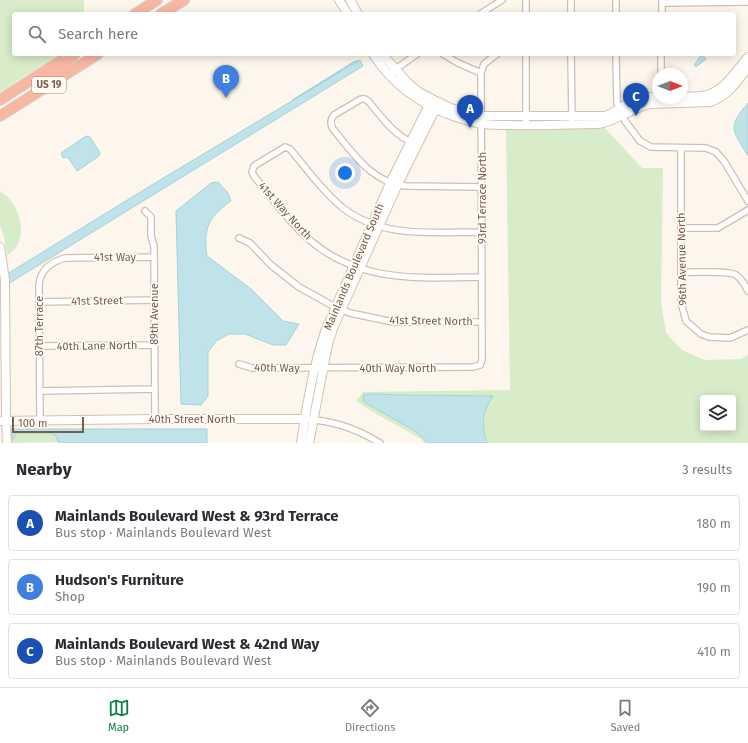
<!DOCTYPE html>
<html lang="en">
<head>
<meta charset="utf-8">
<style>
  :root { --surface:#fff; --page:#f2f2f3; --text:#2b2b33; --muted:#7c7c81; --line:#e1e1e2; --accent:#0b8043 }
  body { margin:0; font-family:"Fira Sans",sans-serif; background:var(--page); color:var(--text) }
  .controls { position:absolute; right:12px; bottom:12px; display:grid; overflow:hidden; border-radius:4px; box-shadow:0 2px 10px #0003 }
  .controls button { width:36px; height:36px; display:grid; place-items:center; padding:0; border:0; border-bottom:1px solid var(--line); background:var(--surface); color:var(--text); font:20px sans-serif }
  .compass { position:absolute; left:652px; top:68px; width:36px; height:36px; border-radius:50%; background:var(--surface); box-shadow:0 2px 10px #0003; rotate:90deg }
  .scale { position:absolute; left:12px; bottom:10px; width:72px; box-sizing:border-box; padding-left:4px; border:2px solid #7a5c4d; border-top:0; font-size:11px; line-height:14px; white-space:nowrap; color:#7a5c4d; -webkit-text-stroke:3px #fffaf3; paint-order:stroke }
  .you { position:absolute; left:345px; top:173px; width:14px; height:14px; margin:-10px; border:3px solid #fff; border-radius:50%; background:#1a73e8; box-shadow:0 0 0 6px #1a73e833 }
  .badge { display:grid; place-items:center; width:26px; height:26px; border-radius:50%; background:var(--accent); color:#fff; font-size:13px; font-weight:700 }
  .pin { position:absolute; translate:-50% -33px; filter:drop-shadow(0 1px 2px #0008) }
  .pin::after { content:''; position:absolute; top:21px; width:14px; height:12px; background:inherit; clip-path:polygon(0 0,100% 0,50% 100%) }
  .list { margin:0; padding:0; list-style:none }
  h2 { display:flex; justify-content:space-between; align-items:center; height:52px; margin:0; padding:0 16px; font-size:17px }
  h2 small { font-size:13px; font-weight:400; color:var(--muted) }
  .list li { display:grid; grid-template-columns:26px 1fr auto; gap:12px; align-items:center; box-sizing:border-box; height:56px; margin:0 8px 8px; padding:0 8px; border:1px solid var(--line); border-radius:4px }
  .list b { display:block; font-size:15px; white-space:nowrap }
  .list p { margin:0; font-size:13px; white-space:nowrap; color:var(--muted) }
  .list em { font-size:13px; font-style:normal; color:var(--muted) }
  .icon { flex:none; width:22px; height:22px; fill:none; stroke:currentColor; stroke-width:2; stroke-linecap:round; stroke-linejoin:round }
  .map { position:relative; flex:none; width:748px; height:443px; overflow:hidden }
  .search { position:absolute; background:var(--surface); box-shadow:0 2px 10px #0003; left:12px; right:12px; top:12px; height:44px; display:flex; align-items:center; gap:10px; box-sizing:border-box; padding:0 14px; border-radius:4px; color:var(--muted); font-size:15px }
  .sheet { height:244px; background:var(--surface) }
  nav { display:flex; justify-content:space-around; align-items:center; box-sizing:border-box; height:56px; border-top:1px solid var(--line); background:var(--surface); font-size:11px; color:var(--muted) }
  nav a { display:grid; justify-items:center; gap:2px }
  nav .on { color:var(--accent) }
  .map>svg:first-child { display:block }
  .green { fill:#d8ecc9; fill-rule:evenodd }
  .water { fill:#bfe3e8; stroke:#a5d3da }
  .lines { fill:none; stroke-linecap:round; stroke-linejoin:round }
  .stream { stroke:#a5d3da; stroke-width:1.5 }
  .street-casing { stroke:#d1beb0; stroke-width:8 }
  .secondary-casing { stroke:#d6c0b0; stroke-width:10 }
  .highway-casing { stroke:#dad1cd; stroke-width:12 }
  .street { stroke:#fff; stroke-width:5.5 }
  .secondary { stroke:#fff; stroke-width:8 }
  .highway { stroke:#f7b7a3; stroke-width:10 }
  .labels { text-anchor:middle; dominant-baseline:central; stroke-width:3.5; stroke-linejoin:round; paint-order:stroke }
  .shield { fill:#fffaf3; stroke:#a28b7f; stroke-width:1 }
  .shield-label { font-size:10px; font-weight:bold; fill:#7a5c4d }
  .street-label { font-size:11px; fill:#7a5c4d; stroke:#fffaf3 }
</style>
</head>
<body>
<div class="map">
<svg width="748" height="443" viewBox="0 0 748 443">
  <rect width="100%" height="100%" fill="#fdf6ec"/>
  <!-- green -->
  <path class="green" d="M 0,0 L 84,0 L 84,14 L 14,14 L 14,54 L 59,54 L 0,92 Z
    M 603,126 L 642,168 L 663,168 L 661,301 L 666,333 L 682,350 L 704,360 L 741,359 L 748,355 L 748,443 L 424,443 L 421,439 L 373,412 L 356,401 L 363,392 L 510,390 L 506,128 ZM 703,398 L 733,398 L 733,428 L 703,428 Z
    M 0,191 C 17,201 26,226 18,244 C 16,249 11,252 7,256 L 4,237 L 0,226 Z
    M 17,433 L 50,433 L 56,436 L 59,442 L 12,443 L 12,440 Z"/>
  <!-- water -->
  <path class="water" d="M 702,54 L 706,59 L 696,67 L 694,65 Z
    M 360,60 L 363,66 L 8,284 L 7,274 L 150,186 Z
    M 748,103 L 748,156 C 732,129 727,128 748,103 Z
    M 86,136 L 90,137 L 100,153 L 99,156 L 77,171 L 69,159 L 66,157 L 63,158 L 61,153 Z
    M 218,182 L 228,193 L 231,201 C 208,217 203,229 207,256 L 251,289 L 283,321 L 299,324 L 286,345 L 273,345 L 245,334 L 229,334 L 216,341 L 208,352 L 208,396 L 201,405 L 181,404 L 176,211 L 211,183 Z
    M 374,394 L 400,395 L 493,396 C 482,413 481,423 487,443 L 428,443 L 415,431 L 364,402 L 363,395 Z
    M 11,429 L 207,429 L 207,443 L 59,443 L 56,436 L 50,433 L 17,433 L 12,440 Z"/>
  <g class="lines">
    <!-- stream -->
    <path class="stream" d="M 293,100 L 354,62 L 358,61"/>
    <!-- street casing -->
    <g class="street-casing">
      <path id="street" d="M 526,0 L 526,14
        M 571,0 L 571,14
        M 616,0 L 616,14
        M 662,0 L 662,14
        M 662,3 L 748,2
        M 480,14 L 502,0
        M 443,54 L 458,63 L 481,73
        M 571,54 L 572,120
        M 616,54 L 617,103 L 625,121 L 640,141 L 651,147 L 706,148 L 716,152 L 724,161 L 748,201
        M 393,71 L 417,54
        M 661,74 L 661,54
        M 526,124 L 526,54
        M 411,142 C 393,134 381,116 369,102 L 365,99 L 361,99 L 334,115 C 330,120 330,124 333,129 C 353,153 373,184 406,186 L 482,187
        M 681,148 L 681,302 L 686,321 L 701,334 L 709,337 L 730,338 L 748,330
        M 145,211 L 151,217 L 151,236 L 154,246 L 155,419
        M 681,228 L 718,228 L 748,210
        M 239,238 L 250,243 L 271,265 L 299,287 L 335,307 L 350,313 L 393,322 L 482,322
        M 681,272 C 693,273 728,270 736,275 C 742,279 745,285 748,291
        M 482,277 C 416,278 355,284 303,234 C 285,217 270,196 254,176 L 252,172 L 254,166 L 285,147 L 290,149 C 307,169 323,192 343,208 C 383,239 435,232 482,232
        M 39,302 L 154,300
        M 39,346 L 154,345
        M 239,364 L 252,368 L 473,367 L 480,365 L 482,360 L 481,73 L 484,64 L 497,54
        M 40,391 L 154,389
        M 305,419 C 334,421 355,428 380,443
        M 40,420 L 39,284 C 41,269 51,262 65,258 L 154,257"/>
    </g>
    <!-- secondary casing -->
    <g class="secondary-casing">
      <path id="secondary" d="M 339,0 L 348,14
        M 350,0 L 358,14
        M 373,54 C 392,84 420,104 453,116 C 462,119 473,123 483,124 C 521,127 560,124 598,124 C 618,121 630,108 651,104 L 710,102 C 728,96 737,82 748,67
        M 382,54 L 408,83 L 419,92 L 434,100 L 451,108 L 471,114 L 481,116 L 605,116 C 614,113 621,107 630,102 C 639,98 648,97 658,96
        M 682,96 C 688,96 695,97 701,96 C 723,94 735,72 748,57
        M 0,247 L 5,280 L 6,421 L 7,443
        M 0,421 L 155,419 L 305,419
        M 301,443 C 307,405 313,366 326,329 L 390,183 L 432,99
        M 309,443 L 328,344 L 334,326 L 397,186 L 439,102"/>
    </g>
    <!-- highway casing -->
    <g class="highway-casing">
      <path id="highway" d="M 135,14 L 157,0
        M 161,14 L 184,0
        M 45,80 L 54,74 L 75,54
        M 0,100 L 60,61
        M 0,116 L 98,54"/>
    </g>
    <!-- street -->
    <use href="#street" class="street"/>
    <!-- secondary -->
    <use href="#secondary" class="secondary"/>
    <!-- highway -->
    <use href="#highway" class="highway"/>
  </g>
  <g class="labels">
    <!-- shield labels -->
    <rect class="shield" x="32" y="77" width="34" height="16" rx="3"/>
    <g class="shield-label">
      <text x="49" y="85">US 19</text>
    </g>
    <!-- street labels -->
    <g class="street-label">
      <text transform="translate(482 198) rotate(-90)">93rd Terrace North</text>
      <text transform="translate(285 211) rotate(48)">41st Way North</text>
      <text x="115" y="257">41st Way</text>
      <text transform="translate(682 259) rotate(-91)">96th Avenue North</text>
      <text transform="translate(354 267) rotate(-67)">Mainlands Boulevard South</text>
      <text transform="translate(97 301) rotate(-1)">41st Street</text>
      <text transform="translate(154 314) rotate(-90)">89th Avenue</text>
      <text transform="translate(431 321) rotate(1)">41st Street North</text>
      <text transform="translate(39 326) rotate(-90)">87th Terrace</text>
      <text transform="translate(97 346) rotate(-1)">40th Lane North</text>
      <text transform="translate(277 368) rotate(1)">40th Way</text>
      <text x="398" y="368">40th Way North</text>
      <text x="192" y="419">40th Street North</text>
    </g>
  </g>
</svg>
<div class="controls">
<button><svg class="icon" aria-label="layers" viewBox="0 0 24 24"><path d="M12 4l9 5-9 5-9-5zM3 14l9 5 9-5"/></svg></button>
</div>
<svg class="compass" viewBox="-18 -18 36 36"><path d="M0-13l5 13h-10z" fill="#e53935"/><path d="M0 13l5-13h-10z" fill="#7c7c81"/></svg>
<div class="scale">100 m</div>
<div class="you"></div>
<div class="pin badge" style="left:470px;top:128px;background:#1a4fb4">A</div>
<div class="pin badge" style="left:226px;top:98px;background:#3f7fe0">B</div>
<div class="pin badge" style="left:636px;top:116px;background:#1a4fb4">C</div>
<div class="search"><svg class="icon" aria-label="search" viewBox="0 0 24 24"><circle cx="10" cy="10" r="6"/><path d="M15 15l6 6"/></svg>Search here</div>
</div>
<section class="sheet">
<h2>Nearby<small>3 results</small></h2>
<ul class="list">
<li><span class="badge" style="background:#1a4fb4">A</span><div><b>Mainlands Boulevard West &amp; 93rd Terrace</b><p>Bus stop · Mainlands Boulevard West</p></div><em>180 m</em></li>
<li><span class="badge" style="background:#3f7fe0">B</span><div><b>Hudson's Furniture</b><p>Shop</p></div><em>190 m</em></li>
<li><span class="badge" style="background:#1a4fb4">C</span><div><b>Mainlands Boulevard West &amp; 42nd Way</b><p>Bus stop · Mainlands Boulevard West</p></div><em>410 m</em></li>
</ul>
</section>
<nav>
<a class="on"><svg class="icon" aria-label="map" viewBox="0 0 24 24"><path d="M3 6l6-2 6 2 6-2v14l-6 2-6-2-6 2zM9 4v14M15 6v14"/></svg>Map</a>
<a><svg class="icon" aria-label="directions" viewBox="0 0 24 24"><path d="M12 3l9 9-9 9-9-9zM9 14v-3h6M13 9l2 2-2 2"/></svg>Directions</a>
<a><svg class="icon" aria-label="saved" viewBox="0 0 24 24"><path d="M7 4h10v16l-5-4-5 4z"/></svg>Saved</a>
</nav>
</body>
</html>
